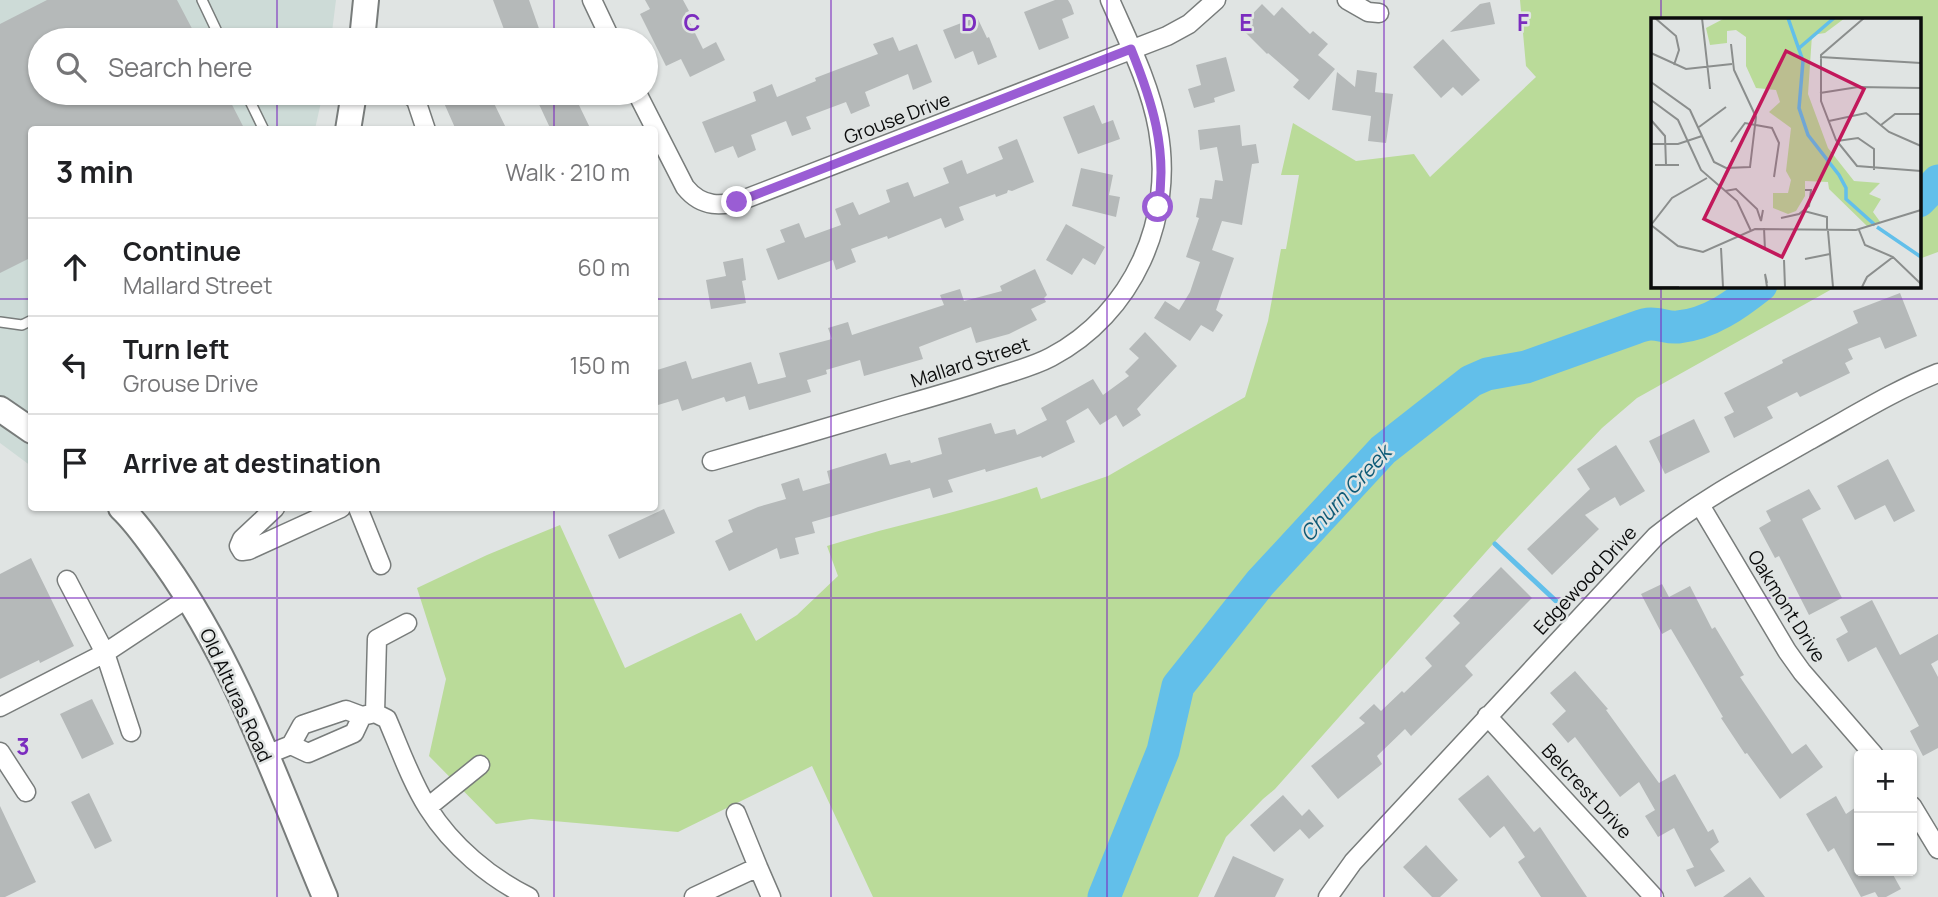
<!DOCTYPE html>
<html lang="en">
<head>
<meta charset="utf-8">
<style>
  :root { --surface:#fff; --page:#f6f6f6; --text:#202124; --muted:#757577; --line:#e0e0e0 }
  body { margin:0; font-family:Manrope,sans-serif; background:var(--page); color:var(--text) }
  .controls { position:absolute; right:21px; bottom:21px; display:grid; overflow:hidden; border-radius:7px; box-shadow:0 2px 5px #0004 }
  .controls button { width:63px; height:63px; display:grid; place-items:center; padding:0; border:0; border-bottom:2px solid var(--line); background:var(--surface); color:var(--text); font:35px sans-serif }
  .stop { position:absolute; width:21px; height:21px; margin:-16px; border:5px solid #9a5dd4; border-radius:50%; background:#fff }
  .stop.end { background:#9a5dd4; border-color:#fff; box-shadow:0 2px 7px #0008 }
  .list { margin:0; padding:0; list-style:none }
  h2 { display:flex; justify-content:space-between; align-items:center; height:91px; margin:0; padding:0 28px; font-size:30px }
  h2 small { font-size:23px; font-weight:400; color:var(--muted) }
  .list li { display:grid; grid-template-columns:46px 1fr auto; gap:21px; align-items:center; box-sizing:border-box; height:98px; padding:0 28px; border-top:2px solid var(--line) }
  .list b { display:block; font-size:26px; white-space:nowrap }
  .list p { margin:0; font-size:23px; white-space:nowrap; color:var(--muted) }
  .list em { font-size:23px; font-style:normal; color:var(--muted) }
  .icon { flex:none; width:38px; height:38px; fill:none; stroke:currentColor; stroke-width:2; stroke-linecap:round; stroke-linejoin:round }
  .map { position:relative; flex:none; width:1938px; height:897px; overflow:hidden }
  .search { position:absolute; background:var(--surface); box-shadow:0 2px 5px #0004; left:28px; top:28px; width:630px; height:77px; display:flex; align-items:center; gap:18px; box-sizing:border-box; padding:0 24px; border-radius:38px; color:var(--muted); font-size:26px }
  .panel { position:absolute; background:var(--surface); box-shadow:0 2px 5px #0004; left:28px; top:126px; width:630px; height:385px; border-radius:7px }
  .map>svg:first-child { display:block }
  .built { fill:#cddbd7 }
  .green { fill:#badb99 }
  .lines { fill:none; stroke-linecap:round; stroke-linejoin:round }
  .stream { stroke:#62bfea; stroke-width:5 }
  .river { stroke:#62bfea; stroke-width:33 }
  .building { fill:#b5b9b9 }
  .lane-casing { stroke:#787c7b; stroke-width:12 }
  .street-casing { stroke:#787c7b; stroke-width:21 }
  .secondary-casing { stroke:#787c7b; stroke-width:28 }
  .lane { stroke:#fff; stroke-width:9 }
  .street { stroke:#fff; stroke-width:18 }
  .secondary { stroke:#fff; stroke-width:24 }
  .route { stroke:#9a5dd4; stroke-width:9 }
  .grid { fill:none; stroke:#7b2cbf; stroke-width:2; stroke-opacity:0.55 }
  .labels { text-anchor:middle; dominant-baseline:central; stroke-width:5; stroke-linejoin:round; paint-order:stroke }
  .street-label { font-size:19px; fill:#0b0c0c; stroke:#e0e4e3 }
  .water-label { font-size:21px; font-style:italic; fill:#0e5a76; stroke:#e0e4e3 }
  .inset-river { fill:none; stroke:#62bfea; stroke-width:3.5 }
  .inset-road { fill:none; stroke:#8b8e8d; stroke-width:2 }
  .view { fill:#c2185b; fill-opacity:0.15; stroke:#c2185b; stroke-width:3.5 }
  .inset-edge { fill:none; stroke:#0b0c0c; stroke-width:3.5 }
  .grid-label { font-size:23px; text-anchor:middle; font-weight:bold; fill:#7b2cbf; stroke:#e0e4e3; stroke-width:5; stroke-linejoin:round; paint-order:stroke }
</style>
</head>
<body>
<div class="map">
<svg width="1938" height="897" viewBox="0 0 1938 897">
  <rect width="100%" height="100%" fill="#e0e4e3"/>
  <!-- built -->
  <path class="built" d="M 0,0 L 336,0 L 331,40 L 40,40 L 40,93 L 323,93 L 315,129 L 32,130 L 31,466 L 0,443 Z"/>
  <!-- green -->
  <path class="green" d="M 1520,0 L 1938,0 L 1938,252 L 1919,259 L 1919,19 L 1653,19 L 1653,285 L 1843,285 L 1832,289 L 1637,398 L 1602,428 L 1501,535 L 1275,789 L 1263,799 L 1226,837 L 1198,897 L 873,897 L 812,766 L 678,832 L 531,819 L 496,824 L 429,756 L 446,679 L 417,588 L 487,555 L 560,525 L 625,668 L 741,613 L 756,641 L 797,615 L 838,576 L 827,546 C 897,524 968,511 1037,487 L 1041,499 L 1108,476 L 1245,397 L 1268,321 L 1281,249 L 1286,249 L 1299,175 L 1281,175 L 1293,123 L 1356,161 L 1414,154 L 1430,177 L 1536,77 L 1526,66 Z"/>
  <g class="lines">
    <!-- stream -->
    <path class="stream" d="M 1495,544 L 1556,601"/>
    <!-- river -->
    <path class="river" d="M 1919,201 L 1938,181
      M 1104,897 L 1163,751 L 1178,686 L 1260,583 L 1383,450 L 1471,381 L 1487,374 L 1526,367 L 1635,328 C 1640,326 1646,324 1651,324 C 1661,324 1668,328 1678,327 C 1710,324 1737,304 1761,285"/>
  </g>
  <!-- building -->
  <path class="building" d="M 47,0 L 177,0 L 198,40 L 40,40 L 40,93 L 226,93 L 245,130 L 32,130 L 32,257 L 0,273 L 0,24 Z
    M 493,0 L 529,0 L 543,40 L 508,40 Z
    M 645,0 L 683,0 L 689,11 L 685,13 L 703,49 L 716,42 L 725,60 L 690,77 L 681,59 L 666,66 L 640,14 L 650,9 Z
    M 1055,0 L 1068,0 L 1071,5 L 1074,14 L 1062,19 L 1069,38 L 1039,50 L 1024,12 Z
    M 1490,2 L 1495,24 L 1450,32 L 1480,4 Z
    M 1262,4 L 1274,16 L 1282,7 L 1310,34 L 1313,31 L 1328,44 L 1318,55 L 1335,69 L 1309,100 L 1293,87 L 1299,80 L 1268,53 L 1267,54 L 1240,27 Z
    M 977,17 L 987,38 L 989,37 L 997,57 L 978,65 L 973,51 L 955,59 L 943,30 Z
    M 893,37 L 899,51 L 917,44 L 932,82 L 913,90 L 908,74 L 865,92 L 870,106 L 851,114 L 846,102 L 806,117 L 811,129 L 792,136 L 786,121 L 751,135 L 756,150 L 738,158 L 733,146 L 715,153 L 702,122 L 756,101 L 753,92 L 772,84 L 777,97 L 816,81 L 815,78 L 878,54 L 873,44 Z
    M 1443,39 L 1480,80 L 1462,96 L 1453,87 L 1441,98 L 1413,67 Z
    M 1226,57 L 1235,91 L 1214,98 L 1215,102 L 1194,108 L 1188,89 L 1201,85 L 1196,65 Z
    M 1357,70 L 1377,73 L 1375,92 L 1393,94 L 1386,143 L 1368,141 L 1371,116 L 1332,110 L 1337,72 L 1355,87 Z
    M 465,93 L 489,93 L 507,130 L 456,130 L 444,103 Z
    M 551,93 L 599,93 L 578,103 L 591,130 L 551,130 L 537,100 Z
    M 1094,105 L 1102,124 L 1113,120 L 1120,139 L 1078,154 L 1063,117 Z
    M 1240,125 L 1242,146 L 1256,144 L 1259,163 L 1252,164 L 1242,225 L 1222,221 L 1212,250 L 1234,258 L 1216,310 L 1223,315 L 1213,332 L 1201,325 L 1190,341 L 1154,318 L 1165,301 L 1179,310 L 1190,292 L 1200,262 L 1186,257 L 1199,218 L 1196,217 L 1200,198 L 1212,199 L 1215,180 L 1223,181 L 1217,147 L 1200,150 L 1198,130 Z
    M 1017,139 L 1034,182 L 1012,191 L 1008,190 L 1007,193 L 996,197 L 995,194 L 959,207 L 964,220 L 945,228 L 941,218 L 888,239 L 887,236 L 851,249 L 856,262 L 836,270 L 833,260 L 778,280 L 766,249 L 785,242 L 780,230 L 799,223 L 805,238 L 841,225 L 835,209 L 853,202 L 859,215 L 890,202 L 886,190 L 908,182 L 914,197 L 949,183 L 943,168 L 962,160 L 967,174 L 1003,159 L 998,147 Z
    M 1081,168 L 1113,175 L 1109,195 L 1120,197 L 1116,217 L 1072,206 Z
    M 1066,224 L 1105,247 L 1095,265 L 1083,258 L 1072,275 L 1046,260 Z
    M 743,258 L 746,280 L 742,281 L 746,303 L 711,309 L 706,280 L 726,276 L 723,262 Z
    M 1035,269 L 1047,295 L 1044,298 L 1046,302 L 1031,309 L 1037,320 L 1009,334 L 976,343 L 971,327 L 919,347 L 923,359 L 864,376 L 860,360 L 826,370 L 827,374 L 807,380 L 811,392 L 749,410 L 745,396 L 726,402 L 724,397 L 682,411 L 678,399 L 658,405 L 654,392 L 654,371 L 686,361 L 692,379 L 751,362 L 758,384 L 786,377 L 779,353 L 832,339 L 828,328 L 848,322 L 852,335 L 944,305 L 940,295 L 960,289 L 964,301 L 1002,291 L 1000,286 Z
    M 1900,293 L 1917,336 L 1885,349 L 1880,337 L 1848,349 L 1853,359 L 1845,363 L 1850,373 L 1800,397 L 1797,392 L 1767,407 L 1773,418 L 1734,438 L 1724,417 L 1734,412 L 1724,393 L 1783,363 L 1782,360 L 1858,323 L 1853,311 Z
    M 1145,332 L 1177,366 L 1137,409 L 1141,415 L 1123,427 L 1116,415 L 1100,425 L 1088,408 L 1066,421 L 1075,442 L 1042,458 L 1041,456 L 986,472 L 985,469 L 948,480 L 953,492 L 933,498 L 930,488 L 812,522 L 815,533 L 795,538 L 799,554 L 780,559 L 777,548 L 729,571 L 715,541 L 733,532 L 728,520 L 758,507 L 786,499 L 781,484 L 799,478 L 803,491 L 830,483 L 827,471 L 886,453 L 890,465 L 910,460 L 911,463 L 942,454 L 938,438 L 991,423 L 995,434 L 1015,429 L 1017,435 L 1047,420 L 1041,408 L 1093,379 L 1103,395 L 1129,376 L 1125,372 L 1139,358 L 1129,349 Z
    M 1694,419 L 1710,452 L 1665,474 L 1649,441 Z
    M 1616,445 L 1645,491 L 1620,506 L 1615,497 L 1585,515 L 1599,529 L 1552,575 L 1527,549 L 1590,489 L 1577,469 Z
    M 1888,459 L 1915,511 L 1894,522 L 1885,505 L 1855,520 L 1837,486 Z
    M 1809,489 L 1821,509 L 1802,519 L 1842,598 L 1809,615 L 1779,556 L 1775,558 L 1759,528 L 1771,521 L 1766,511 Z
    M 664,509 L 675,533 L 619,559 L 608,535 Z
    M 31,558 L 74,646 L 40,663 L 39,660 L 0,679 L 0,574 Z
    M 1501,567 L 1532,598 L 1465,666 L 1473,675 L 1411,736 L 1405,729 L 1377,756 L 1382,764 L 1338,799 L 1311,766 L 1365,723 L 1359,718 L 1374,704 L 1381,711 L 1402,691 L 1404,693 L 1432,666 L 1425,658 L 1460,623 L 1453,616 Z
    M 1662,584 L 1669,597 L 1690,586 L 1712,629 L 1715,627 L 1744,675 L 1740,677 L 1792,754 L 1806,744 L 1823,767 L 1780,799 L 1747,753 L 1745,754 L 1721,718 L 1723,717 L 1671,629 L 1662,634 L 1641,594 Z
    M 1872,600 L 1900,655 L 1938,634 L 1938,660 L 1931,664 L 1938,677 L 1938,748 L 1923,756 L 1910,731 L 1919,726 L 1876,647 L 1848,662 L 1836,639 L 1848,632 L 1840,617 Z
    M 1575,671 L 1608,709 L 1606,710 L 1659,783 L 1675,774 L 1708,832 L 1713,829 L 1719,842 L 1710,849 L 1725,871 L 1695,887 L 1686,870 L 1694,867 L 1674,828 L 1658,837 L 1645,816 L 1655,810 L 1639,782 L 1620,797 L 1575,737 L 1568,743 L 1552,724 L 1566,711 L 1550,693 Z
    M 92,699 L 114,744 L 82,759 L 60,714 Z
    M 1488,775 L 1534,832 L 1540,827 L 1587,897 L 1541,897 L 1518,862 L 1525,857 L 1504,826 L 1490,838 L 1458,799 Z
    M 89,793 L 112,841 L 95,849 L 71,802 Z
    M 1283,795 L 1302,816 L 1309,809 L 1324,826 L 1309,839 L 1300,829 L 1274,852 L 1250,825 Z
    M 1836,796 L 1846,814 L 1859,805 L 1859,871 L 1891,871 L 1901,889 L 1886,897 L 1878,897 L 1875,892 L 1861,897 L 1834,848 L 1828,852 L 1806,814 Z
    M 0,806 L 36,882 L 5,897 L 0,897 Z
    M 1426,845 L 1458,880 L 1440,897 L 1432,897 L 1403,867 Z
    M 1233,856 L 1284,879 L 1275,897 L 1214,897 Z
    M 1750,877 L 1765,897 L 1723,897 Z"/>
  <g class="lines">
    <!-- lane casing -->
    <g class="lane-casing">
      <path id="lane" d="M 202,0 L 221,40
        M 246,93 L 264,130
        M 0,322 L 22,325 L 32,320"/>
    </g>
    <!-- street casing -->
    <g class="street-casing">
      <path id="street" d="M 592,0 L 611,40
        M 1347,0 L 1368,12 L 1379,13
        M 408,93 L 416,100 L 426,130
        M 637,93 L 685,187 C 702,208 722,207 745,199 L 1167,36 L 1189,24 L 1216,0
        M 712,461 C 775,443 837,425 900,406 C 932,397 964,388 996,377 C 1015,371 1034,366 1051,357 C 1133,314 1175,219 1158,129 C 1150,84 1128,41 1110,0
        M 1700,505 L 1787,651 L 1802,672 L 1874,755
        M 275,508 L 242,539 L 239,546 L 242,551 L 249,550 L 341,508
        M 358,508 L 381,565
        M 67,580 L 105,653 L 131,732
        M 0,707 L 105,653 L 188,598
        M 375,713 L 377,639 L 407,623
        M 1487,716 L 1654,897
        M 291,745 L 308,753 L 354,733 L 362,716
        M 0,752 L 26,792
        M 266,755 L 291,745 L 302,725 L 346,710 L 362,716 L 375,713 L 387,719 C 400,749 411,781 428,808 C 452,846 490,878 529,897
        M 1912,806 L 1938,849
        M 428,807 L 480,765
        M 758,867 L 771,897
        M 694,897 L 758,867 L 736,813
        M 1328,897 L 1353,862 L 1656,536 C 1703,498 1758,470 1810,440 C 1852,417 1893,391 1938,373"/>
    </g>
    <!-- secondary casing -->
    <g class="secondary-casing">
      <path id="secondary" d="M 362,40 L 366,0
        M 348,130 L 354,93
        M 0,409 L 32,431
        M 121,508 C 138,524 150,543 164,562 C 236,663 277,783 325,897"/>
    </g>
    <!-- lane -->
    <use href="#lane" class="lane"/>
    <!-- street -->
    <use href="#street" class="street"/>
    <!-- secondary -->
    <use href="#secondary" class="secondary"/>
  </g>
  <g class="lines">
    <!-- route -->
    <path class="route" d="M 737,202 L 1131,49 C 1152,101 1168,150 1158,207"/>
  </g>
  <!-- grid -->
  <path class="grid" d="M 277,0 L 277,40M 554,0 L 554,40M 831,0 L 831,897M 1107,0 L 1107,897M 1384,0 L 1384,897M 1661,0 L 1661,19M 277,93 L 277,130M 554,93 L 554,130M 1661,285 L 1661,897M 0,299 L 32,299M 654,299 L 1938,299M 277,508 L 277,897M 554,508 L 554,897M 0,598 L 1938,598"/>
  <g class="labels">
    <!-- street labels -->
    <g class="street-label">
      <text transform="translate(897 118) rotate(-21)">Grouse Drive</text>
      <text transform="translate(970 362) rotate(-18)">Mallard Street</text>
      <text transform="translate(1585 580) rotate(-47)">Edgewood Drive</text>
      <text transform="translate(1787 606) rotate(58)">Oakmont Drive</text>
      <text transform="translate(236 695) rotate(65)">Old Alturas Road</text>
      <text transform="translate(1587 791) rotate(47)">Belcrest Drive</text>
    </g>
    <!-- water labels -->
    <g class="water-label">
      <text transform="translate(1345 493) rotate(-47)">Churn Creek</text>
    </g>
  </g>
  <!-- overview -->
  <g transform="translate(1651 18)">
    <rect width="270" height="270" fill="#e0e4e3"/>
    <path d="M 74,0 L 194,0 L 174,15 L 161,17 L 157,76 L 177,130 L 203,163 L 229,165 L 218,176 L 230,181 L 222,194 L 230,205 L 217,209 L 178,171 L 177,164 L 154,163 L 154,178 L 145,193 L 137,196 L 122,190 L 122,175 L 137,175 L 140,162 L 135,153 L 140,110 L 118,94 L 129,84 L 125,72 L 105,70 L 95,48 L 95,19 L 85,12 L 76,13 L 76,25 L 59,27 L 55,10 Z" fill="#badb99"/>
    <path class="inset-river" d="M 137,0 L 152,43 L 148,90 L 157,117 L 188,157 L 195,170 L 195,181 L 224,207M 147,31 L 183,0M 226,209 L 270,239"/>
    <path class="inset-road" d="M 4,0 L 25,18 L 28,32 L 23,47M 51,0 L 59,71M 213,0 L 170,37 L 170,83 L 185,122 L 206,148 L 270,153M 0,35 L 35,51 L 81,46M 169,39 L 270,45M 0,64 L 39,92 L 63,144 L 75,150 L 99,149 L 105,99 L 83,52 L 80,26M 169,75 L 207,69 L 270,70M 0,82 L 27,102 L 50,152 L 86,183 L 100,213M 0,102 L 14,118 L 15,147M 178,103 L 215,95 L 238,114 L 270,128M 230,107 L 244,96 L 270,96M 48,109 L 75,89M 186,123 L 207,120 L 223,131 L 223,152M 80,124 L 94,105 L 121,110 L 128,125 L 123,159M 0,126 L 27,126 L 51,118M 4,147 L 28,147M 74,173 L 85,171 L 106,191 L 110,203 L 112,192M 153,193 L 176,199 L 176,211M 130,200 L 148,196 L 158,188 L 160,172 L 154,172M 0,207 L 21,180 L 56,160M 0,207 L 27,228 L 52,234 L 104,211 L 205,212 L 270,192M 113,210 L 114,232M 208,212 L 214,227 L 242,239 L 270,266M 177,213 L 182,269M 70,230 L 72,269M 154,241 L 179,236M 133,242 L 134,269M 116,265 L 114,256 L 116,269M 0,269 L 28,269M 211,269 L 216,259 L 242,239"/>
    <path class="view" d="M 135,33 L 213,71 L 131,239 L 53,201 Z"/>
    <rect width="270" height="270" class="inset-edge"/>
  </g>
  <g class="grid-label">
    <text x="692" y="31">C</text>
    <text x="969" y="31">D</text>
    <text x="1246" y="31">E</text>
    <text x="1523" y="31">F</text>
    <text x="23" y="755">3</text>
  </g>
</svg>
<div class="controls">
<button>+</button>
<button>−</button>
</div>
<div class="stop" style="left:1158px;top:207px"></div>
<div class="stop end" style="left:737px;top:202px"></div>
<div class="search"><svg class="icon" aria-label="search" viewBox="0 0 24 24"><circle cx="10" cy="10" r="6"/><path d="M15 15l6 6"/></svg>Search here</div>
<section class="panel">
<h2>3 min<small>Walk · 210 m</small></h2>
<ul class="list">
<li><svg class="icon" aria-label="ahead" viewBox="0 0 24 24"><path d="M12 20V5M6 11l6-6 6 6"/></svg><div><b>Continue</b><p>Mallard Street</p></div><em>60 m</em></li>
<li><svg class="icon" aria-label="left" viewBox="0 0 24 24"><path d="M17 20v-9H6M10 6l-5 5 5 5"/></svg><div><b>Turn left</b><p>Grouse Drive</p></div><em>150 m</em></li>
<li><svg class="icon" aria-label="arrive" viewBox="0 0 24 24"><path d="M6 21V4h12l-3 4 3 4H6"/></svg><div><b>Arrive at destination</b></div></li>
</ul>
</section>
</div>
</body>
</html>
